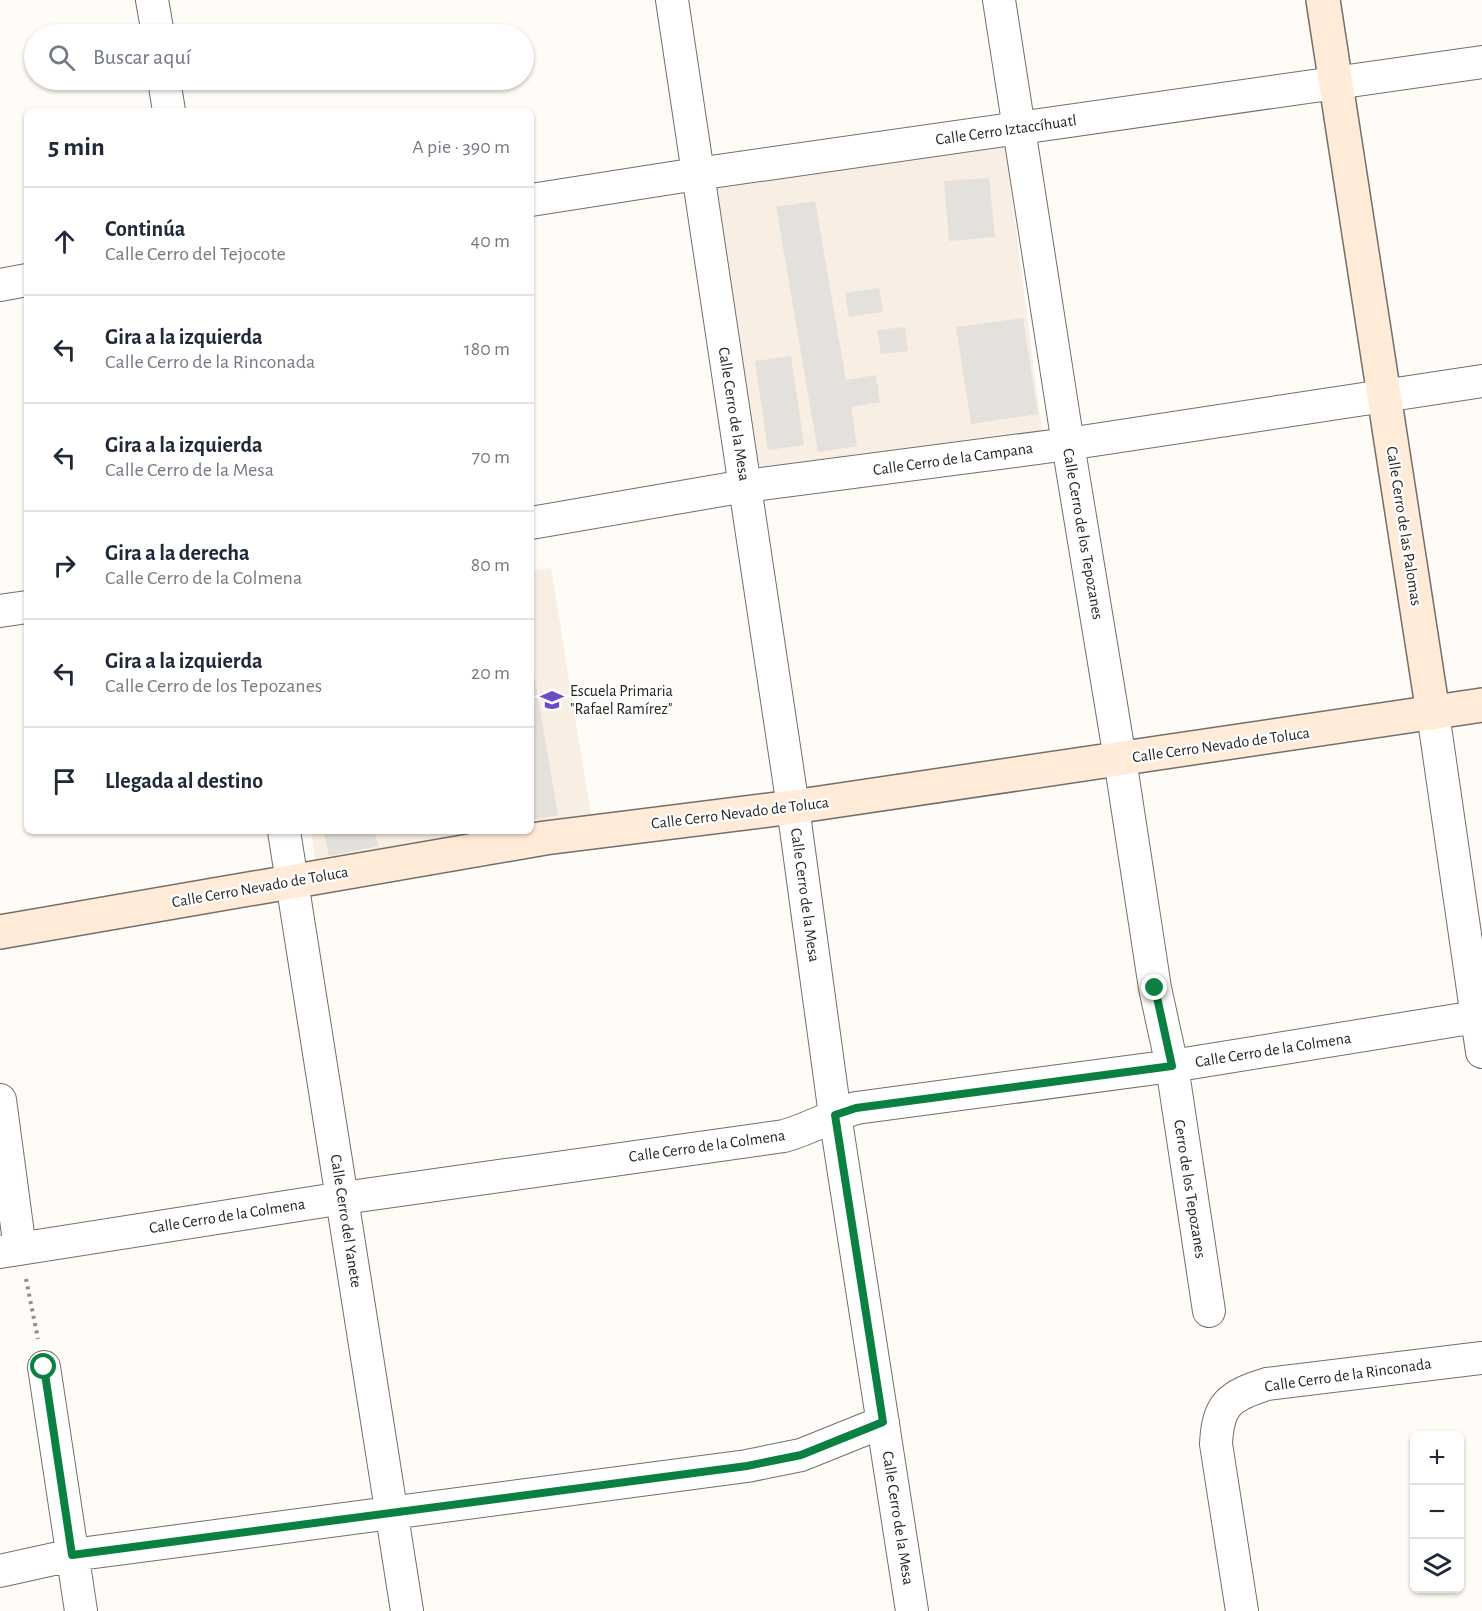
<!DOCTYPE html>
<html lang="es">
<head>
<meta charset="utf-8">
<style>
  :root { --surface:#fff; --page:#f2f2f3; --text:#1f2937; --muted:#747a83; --line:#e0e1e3 }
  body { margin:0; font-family:"Alegreya Sans",sans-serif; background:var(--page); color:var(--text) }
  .controls { position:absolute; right:18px; bottom:18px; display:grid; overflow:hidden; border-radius:9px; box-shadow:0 2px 4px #0004 }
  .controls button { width:54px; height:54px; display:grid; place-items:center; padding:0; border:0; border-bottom:2px solid var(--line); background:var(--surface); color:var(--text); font:30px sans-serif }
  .stop { position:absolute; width:18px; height:18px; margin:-14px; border:4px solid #0b8043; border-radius:50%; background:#fff }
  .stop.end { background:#0b8043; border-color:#fff; box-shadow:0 2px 6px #0008 }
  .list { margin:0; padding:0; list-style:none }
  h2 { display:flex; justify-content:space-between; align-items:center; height:78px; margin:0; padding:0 24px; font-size:26px }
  h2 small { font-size:20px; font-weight:400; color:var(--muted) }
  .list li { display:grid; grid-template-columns:39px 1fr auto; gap:18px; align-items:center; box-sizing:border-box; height:108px; padding:0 24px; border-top:2px solid var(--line) }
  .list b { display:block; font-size:22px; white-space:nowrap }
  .list p { margin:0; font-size:20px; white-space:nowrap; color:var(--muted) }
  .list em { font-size:20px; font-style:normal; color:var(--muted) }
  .icon { flex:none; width:33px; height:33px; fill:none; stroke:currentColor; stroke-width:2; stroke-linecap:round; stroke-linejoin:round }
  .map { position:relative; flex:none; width:1482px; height:1611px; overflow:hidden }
  .search { position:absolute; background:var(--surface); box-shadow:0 2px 4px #0004; left:24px; top:24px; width:510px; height:66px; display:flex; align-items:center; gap:15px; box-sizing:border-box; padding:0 21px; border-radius:33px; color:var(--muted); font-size:22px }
  .panel { position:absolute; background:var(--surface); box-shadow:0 2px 4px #0004; left:24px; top:108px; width:510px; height:726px; border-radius:9px }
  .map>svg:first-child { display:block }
  .built { fill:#f8eee4 }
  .building { fill:#e4e0dc }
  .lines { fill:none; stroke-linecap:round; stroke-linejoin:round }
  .street-casing { stroke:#726f6b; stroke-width:34 }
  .secondary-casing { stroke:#726f6b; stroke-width:36 }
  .path { stroke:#908d8b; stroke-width:4; stroke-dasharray:3 4.5; stroke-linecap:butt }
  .street { stroke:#fff; stroke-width:32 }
  .secondary { stroke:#ffebd7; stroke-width:33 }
  .route { stroke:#0b8043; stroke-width:8 }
  .labels { text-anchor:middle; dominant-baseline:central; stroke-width:4.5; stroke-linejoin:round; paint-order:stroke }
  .street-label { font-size:16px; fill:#272524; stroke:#fff }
  .poi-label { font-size:16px; fill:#272524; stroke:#fff; text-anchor:start }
</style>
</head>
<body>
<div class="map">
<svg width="1482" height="1611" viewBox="0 0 1482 1611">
  <rect width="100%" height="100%" fill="#fffbf7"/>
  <!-- built -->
  <path class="built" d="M 1004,138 L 1043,438 L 761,476 L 712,185 Z
    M 551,568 L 593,828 L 317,872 L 311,831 L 531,831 L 531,571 Z"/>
  <!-- building -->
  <path class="building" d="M 989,178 L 995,237 L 949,241 L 944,181 Z
    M 815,201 L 846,380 L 876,375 L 880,402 L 851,407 L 857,446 L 818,452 L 776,207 Z
    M 879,288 L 883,312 L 849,317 L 845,293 Z
    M 1023,318 L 1038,414 L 971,424 L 956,327 Z
    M 905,327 L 908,351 L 881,354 L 877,330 Z
    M 791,356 L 804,445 L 768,450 L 755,361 Z
    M 531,656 L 558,815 L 531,820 Z
    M 323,831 L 375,831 L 378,846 L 329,856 Z"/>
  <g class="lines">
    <!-- street casing -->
    <g class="street-casing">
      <path id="street" d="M 152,0 L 158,34
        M 672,0 L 793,807 L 835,1115 L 912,1611
        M 999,0 L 1068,444 L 1120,759 L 1155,988 L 1172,1066 L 1209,1311
        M 164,80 L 169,111
        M 531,200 L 697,174 L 1482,62
        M 0,285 L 27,280
        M 531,523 L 745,486 L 1068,444 L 1482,381
        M 0,611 L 27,607
        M 1433,713 L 1482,1052
        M 284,831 L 407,1611
        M 0,1100 L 20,1249
        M 0,1252 L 343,1198 L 784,1136 C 809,1129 831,1116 856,1108 L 1172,1066 L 1482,1016
        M 44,1367 L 81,1611
        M 0,1571 L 72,1555 L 747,1466 L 801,1455 L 883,1422
        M 1242,1611 L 1216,1444 C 1218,1404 1229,1396 1267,1384 L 1482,1358"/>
    </g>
    <!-- secondary casing -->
    <g class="secondary-casing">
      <path id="secondary" d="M 1323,0 L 1433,713
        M 0,932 L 545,838 L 793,807 L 1482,705"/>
    </g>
    <!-- path -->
    <path class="path" d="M 26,1279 L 38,1339"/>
    <!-- street -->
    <use href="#street" class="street"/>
    <!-- secondary -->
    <use href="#secondary" class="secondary"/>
  </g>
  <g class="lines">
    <!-- route -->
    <path class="route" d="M 44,1367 L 72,1555 L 747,1466 L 801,1455 L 883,1422 L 835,1115 L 856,1108 L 1172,1066 L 1155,988"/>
  </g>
  <!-- icons -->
  <defs>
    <g id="school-bare" transform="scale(1.8)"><path d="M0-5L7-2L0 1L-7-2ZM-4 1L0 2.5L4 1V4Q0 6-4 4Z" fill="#6c4bc4" stroke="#fff" stroke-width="2.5" paint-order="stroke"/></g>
  </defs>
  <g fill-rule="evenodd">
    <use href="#school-bare" x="552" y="700"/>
  </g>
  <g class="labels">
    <!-- street labels -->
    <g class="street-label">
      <text transform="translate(1006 130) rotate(-8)">Calle Cerro Iztaccíhuatl</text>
      <text transform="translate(734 414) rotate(81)">Calle Cerro de la Mesa</text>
      <text transform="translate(953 459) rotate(-8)">Calle Cerro de la Campana</text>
      <text transform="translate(1404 526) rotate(81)">Calle Cerro de las Palomas</text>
      <text transform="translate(1083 534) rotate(80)">Calle Cerro de los Tepozanes</text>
      <text transform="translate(1221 745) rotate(-8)">Calle Cerro Nevado de Toluca</text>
      <text transform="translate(740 813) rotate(-7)">Calle Cerro Nevado de Toluca</text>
      <text transform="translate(260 887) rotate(-10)">Calle Cerro Nevado de Toluca</text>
      <text transform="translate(805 895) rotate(82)">Calle Cerro de la Mesa</text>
      <text transform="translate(1273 1050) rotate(-9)">Calle Cerro de la Colmena</text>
      <text transform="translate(707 1146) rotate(-8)">Calle Cerro de la Colmena</text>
      <text transform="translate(1190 1189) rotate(81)">Cerro de los Tepozanes</text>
      <text transform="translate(227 1216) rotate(-9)">Calle Cerro de la Colmena</text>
      <text transform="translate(346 1221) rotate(81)">Calle Cerro del Yanete</text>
      <text transform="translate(1348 1375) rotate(-8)">Calle Cerro de la Rinconada</text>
      <text transform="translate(898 1518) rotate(81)">Calle Cerro de la Mesa</text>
    </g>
    <!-- poi labels -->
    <g class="poi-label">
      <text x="570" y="691">Escuela Primaria<tspan x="570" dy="18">"Rafael Ramírez"</tspan></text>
    </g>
  </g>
</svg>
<div class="controls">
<button>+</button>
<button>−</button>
<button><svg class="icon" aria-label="layers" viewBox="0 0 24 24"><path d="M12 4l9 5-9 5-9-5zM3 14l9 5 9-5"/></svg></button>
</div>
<div class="stop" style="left:44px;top:1367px"></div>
<div class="stop end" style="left:1155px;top:988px"></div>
<div class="search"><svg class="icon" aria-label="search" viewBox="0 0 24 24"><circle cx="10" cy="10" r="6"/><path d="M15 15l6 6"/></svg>Buscar aquí</div>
<section class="panel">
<h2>5 min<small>A pie · 390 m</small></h2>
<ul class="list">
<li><svg class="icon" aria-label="ahead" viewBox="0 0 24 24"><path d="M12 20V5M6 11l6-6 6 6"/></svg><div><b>Continúa</b><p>Calle Cerro del Tejocote</p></div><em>40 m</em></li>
<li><svg class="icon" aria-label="left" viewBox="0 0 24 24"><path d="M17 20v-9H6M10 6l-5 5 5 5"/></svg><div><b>Gira a la izquierda</b><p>Calle Cerro de la Rinconada</p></div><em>180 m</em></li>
<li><svg class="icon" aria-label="left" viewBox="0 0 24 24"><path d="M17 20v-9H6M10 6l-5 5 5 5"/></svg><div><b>Gira a la izquierda</b><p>Calle Cerro de la Mesa</p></div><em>70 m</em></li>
<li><svg class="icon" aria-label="right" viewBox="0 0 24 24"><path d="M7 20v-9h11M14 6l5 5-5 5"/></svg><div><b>Gira a la derecha</b><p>Calle Cerro de la Colmena</p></div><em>80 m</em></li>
<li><svg class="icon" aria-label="left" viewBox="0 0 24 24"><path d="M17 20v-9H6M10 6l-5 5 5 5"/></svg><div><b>Gira a la izquierda</b><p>Calle Cerro de los Tepozanes</p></div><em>20 m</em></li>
<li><svg class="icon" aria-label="arrive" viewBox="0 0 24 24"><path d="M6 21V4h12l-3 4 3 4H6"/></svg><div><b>Llegada al destino</b></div></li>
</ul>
</section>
</div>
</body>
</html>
